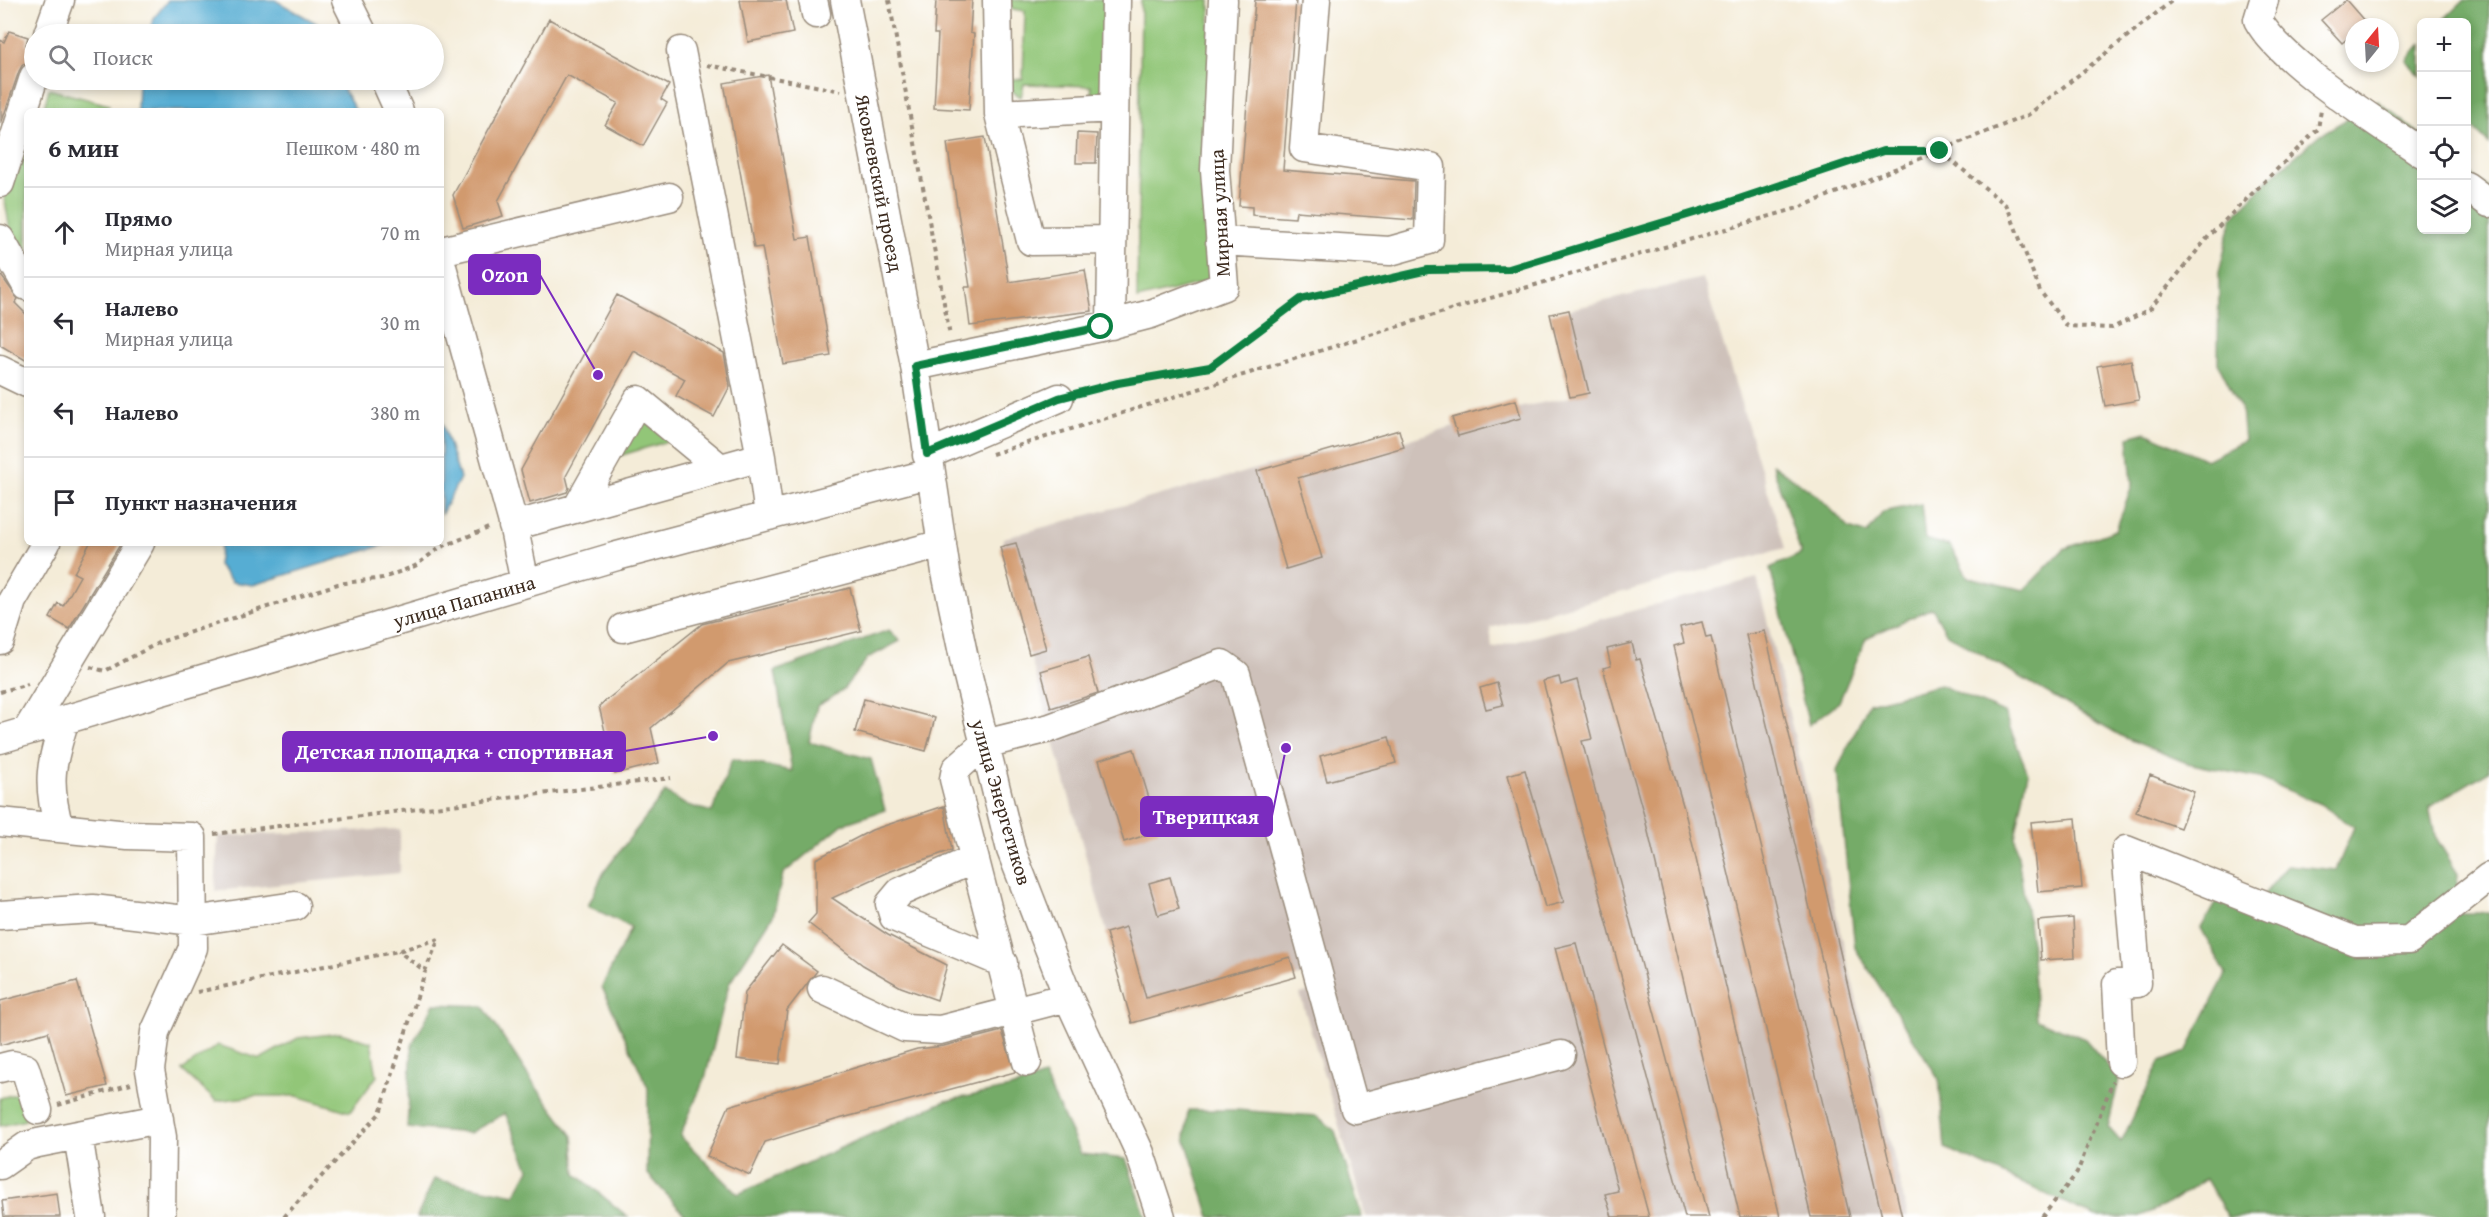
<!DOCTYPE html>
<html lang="ru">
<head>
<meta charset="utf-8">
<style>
  :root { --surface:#fff; --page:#f7f7f7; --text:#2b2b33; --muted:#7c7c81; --line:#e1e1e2 }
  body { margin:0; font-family:"Gentium Book Plus",serif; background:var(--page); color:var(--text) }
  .controls { position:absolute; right:18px; top:18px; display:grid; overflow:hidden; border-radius:9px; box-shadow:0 3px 9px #0003 }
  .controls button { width:54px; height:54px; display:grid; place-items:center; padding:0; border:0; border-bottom:2px solid var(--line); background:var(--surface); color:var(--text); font:30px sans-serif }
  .compass { position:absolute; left:2345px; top:18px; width:54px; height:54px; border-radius:50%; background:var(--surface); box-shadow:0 3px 9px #0003; rotate:18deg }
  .stop { position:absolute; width:18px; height:18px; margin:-14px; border:4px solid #0b8043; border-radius:50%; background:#fff }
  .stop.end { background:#0b8043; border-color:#fff; box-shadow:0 2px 6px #0008 }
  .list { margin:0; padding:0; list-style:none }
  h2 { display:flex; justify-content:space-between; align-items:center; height:78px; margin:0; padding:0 24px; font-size:26px }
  h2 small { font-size:20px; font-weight:400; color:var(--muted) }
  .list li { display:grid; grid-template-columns:39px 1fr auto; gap:18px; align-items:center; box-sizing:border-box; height:90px; padding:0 24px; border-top:2px solid var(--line) }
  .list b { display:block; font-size:22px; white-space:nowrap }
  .list p { margin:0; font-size:20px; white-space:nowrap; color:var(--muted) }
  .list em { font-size:20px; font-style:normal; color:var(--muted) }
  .icon { flex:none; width:33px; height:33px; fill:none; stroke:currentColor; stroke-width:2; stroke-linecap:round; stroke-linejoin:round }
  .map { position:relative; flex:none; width:2489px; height:1217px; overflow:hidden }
  .search { position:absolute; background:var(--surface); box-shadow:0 3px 9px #0003; left:24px; top:24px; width:420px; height:66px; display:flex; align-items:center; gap:15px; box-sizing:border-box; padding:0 21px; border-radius:33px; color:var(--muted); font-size:22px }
  .panel { position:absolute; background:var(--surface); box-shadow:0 3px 9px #0003; left:24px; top:108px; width:420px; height:438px; border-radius:9px }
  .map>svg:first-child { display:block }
  .industrial { fill:#cec1ba }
  .green { fill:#92c678; stroke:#66784b; stroke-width:1.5 }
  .forest { fill:#75ab68; stroke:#586a43; stroke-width:1.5 }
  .water { fill:#56add3; stroke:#486c78; stroke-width:1.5 }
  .building { fill:#d19a6e }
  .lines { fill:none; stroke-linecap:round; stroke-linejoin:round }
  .minor-casing { stroke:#988b7b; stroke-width:31 }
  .path { stroke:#988b7b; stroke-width:4; stroke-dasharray:4.5 4.5; stroke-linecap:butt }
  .minor { stroke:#fff; stroke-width:28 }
  .route { stroke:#0b8043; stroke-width:8 }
  .labels { text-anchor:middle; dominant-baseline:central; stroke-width:4.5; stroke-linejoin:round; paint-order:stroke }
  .street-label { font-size:20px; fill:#3b2a1e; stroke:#fff }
  .leader { fill:none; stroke:#7b2cbf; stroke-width:2 }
  .callout-dot { fill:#7b2cbf; stroke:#fff; stroke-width:2 }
  .callout { fill:#7b2cbf; stroke:#7b2cbf; stroke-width:2 }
  .callout-label { font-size:21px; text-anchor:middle; font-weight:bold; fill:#fff }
</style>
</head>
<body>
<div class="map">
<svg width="2489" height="1217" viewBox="0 0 2489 1217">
  <rect width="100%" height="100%" fill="#fff"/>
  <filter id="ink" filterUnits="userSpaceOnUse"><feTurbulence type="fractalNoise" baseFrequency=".0167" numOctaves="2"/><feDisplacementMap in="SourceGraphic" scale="12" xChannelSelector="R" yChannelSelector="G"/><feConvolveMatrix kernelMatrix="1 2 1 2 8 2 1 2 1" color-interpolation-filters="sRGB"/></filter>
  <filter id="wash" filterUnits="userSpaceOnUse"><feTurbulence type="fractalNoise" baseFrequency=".008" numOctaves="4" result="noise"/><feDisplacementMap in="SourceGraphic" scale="24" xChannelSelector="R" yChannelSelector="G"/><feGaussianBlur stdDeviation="1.35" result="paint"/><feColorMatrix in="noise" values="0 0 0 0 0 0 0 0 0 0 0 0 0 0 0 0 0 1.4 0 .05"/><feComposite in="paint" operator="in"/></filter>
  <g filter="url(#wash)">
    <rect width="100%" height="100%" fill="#f4ecd8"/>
    <!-- industrial -->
    <path class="industrial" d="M 1703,278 L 1785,548 L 1490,628 L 1492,648 L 1757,578 L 1908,1217 L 1467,1217 L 1465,1215 L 1453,1217 L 1366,1217 L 1300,994 L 1308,992 L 1303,975 L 1132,1023 L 1000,547 L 1004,538 L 1399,430 L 1403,441 L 1454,426 L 1452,418 L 1516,400 L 1518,408 L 1570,397 L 1550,314 Z
      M 400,829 L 400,873 L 215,891 L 218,836 Z"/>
    <!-- green -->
    <path class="green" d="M 1005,0 L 1107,0 L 1105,91 L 1093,102 L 1091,86 L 1024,84 L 1021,97 L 1010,90 L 1007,79 L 1023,79 L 1025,11 L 1013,9 Z
      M 1141,0 L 1210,0 L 1210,281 L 1137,299 Z
      M 49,89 L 109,105 L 106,111 L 43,111 Z
      M 27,141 L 27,255 L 10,231 L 3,188 Z
      M 639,416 L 676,439 L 605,460 Z
      M 340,1033 L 371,1042 L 377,1076 L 350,1112 L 297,1096 L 255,1096 L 216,1101 L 182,1070 L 218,1045 L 260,1059 L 298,1038 Z
      M 19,1093 L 26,1120 L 0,1126 L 0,1098 Z"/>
    <!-- forest -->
    <path class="forest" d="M 2464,0 L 2489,0 L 2489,144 L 2467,122 L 2466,22 L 2441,22 Z
      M 2421,44 L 2421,76 L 2406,61 Z
      M 2378,101 L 2421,135 L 2422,230 L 2466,230 L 2467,171 L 2489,189 L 2489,771 L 2429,807 L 2435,836 L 2458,874 L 2454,913 L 2489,913 L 2489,1217 L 2228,1217 L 2206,1179 L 2164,1206 L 2138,1217 L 2096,1217 L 1945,1148 L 1939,1079 L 1855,948 L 1837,770 L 1869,703 L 1940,685 L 2004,713 L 2028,773 L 2015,837 L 2031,942 L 2036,1019 L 2085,1039 L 2119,1079 L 2108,1127 L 2121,1142 L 2160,1062 L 2186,1052 L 2226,974 L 2201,928 L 2220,895 L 2253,908 L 2288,865 L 2336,870 L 2354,827 L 2320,804 L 2259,778 L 2187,763 L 2123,737 L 1947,634 L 1932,608 L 1866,638 L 1839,702 L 1809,725 L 1770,568 L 1801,554 L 1772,464 L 1819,497 L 1849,528 L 1867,534 L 1883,512 L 1921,504 L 1925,539 L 1950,546 L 1968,577 L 2024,590 L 2064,549 L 2116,530 L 2132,485 L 2128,437 L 2146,432 L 2206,460 L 2244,441 L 2241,409 L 2218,363 L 2219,272 L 2232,218 L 2271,177 L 2321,134 Z
      M 889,630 L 900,641 L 868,658 L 841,692 L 817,706 L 809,742 L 871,759 L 885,810 L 843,824 L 783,874 L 773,916 L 729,984 L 706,1075 L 680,1136 L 738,1194 L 945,1101 L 1010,1088 L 1044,1076 L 1081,1154 L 1126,1159 L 1146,1217 L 687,1217 L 647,1173 L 648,1088 L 602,987 L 631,927 L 588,906 L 604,872 L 665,792 L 684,804 L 712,812 L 732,759 L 792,771 L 775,671 Z
      M 434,1004 L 483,1006 L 533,1083 L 573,1136 L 576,1174 L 628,1217 L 417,1217 L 434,1179 L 515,1195 L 529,1169 L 505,1113 L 470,1133 L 407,1128 L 412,1045 Z
      M 1188,1110 L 1237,1110 L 1317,1116 L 1335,1131 L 1362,1217 L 1210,1217 L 1185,1138 Z"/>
    <!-- water -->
    <path class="water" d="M 168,0 L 275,0 L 316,23 L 330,34 L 149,34 L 154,18 Z
      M 138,80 L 338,80 L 356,111 L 137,111 Z
      M 441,420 L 460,478 L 441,515 Z
      M 221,543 L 390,543 L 253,585 L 232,582 L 218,565 Z"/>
    <g id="blocks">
      <!-- building -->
      <path class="building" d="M 740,0 L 786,0 L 793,33 L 748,42 Z
        M 936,0 L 972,0 L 970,33 L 974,34 L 969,110 L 934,108 L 938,34 L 934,34 Z
        M 1255,0 L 1296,0 L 1283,170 L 1414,181 L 1413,220 L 1296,211 L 1295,218 L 1252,215 L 1252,207 L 1239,206 Z
        M 2346,0 L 2366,23 L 2361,27 L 2354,27 L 2354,33 L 2342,43 L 2321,20 Z
        M 549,19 L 669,85 L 661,99 L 667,103 L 643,146 L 605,125 L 618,103 L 567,75 L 498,201 L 503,216 L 463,228 L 453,195 Z
        M 9,31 L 28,37 L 26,45 L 34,48 L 34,61 L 23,64 L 19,71 L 1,124 L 0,40 L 4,42 Z
        M 768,75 L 797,239 L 810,237 L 831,356 L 783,364 L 762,247 L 754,248 L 724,83 Z
        M 1077,133 L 1097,134 L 1096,163 L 1076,163 Z
        M 985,137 L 1009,282 L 1085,270 L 1092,311 L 970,326 L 965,287 L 970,287 L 947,143 Z
        M 0,274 L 18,299 L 15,303 L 27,315 L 27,361 L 0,345 Z
        M 617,295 L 724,353 L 730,386 L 714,417 L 676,396 L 685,379 L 634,351 L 566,476 L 569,488 L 567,492 L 530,503 L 521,470 Z
        M 1569,310 L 1589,393 L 1570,397 L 1550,314 Z
        M 2131,360 L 2139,400 L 2105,406 L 2097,366 Z
        M 1516,400 L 1521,418 L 1458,436 L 1452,418 Z
        M 1399,430 L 1404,447 L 1298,478 L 1322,558 L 1286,569 L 1257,471 Z
        M 90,543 L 121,543 L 69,629 L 50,618 L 58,603 L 63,606 L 80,576 L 74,573 Z
        M 1016,543 L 1046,649 L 1029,654 L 1000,547 Z
        M 850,588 L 861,631 L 728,663 L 651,728 L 659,763 L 615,774 L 599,706 L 702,624 Z
        M 1702,622 L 1706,638 L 1711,637 L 1850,1217 L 1811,1217 L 1674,646 L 1684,643 L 1680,627 Z
        M 1765,631 L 1902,1217 L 1882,1217 L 1746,635 Z
        M 1632,643 L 1636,660 L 1640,659 L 1685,812 L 1780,1217 L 1740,1217 L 1645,819 L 1603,668 L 1611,666 L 1607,649 Z
        M 1088,657 L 1098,693 L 1051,708 L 1041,671 Z
        M 1559,677 L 1561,685 L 1577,680 L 1592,739 L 1582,741 L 1709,1217 L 1685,1217 L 1543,681 Z
        M 1497,683 L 1503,705 L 1486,709 L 1480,688 Z
        M 864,699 L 935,718 L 926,751 L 855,732 Z
        M 1389,737 L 1396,763 L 1327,781 L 1320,756 Z
        M 1134,749 L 1159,831 L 1124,842 L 1099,760 Z
        M 1525,770 L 1564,902 L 1545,907 L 1508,775 Z
        M 2150,775 L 2194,792 L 2180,828 L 2136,812 Z
        M 944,806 L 952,850 L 891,871 L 832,898 L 888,935 L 947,965 L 937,1000 L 901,987 L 863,965 L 808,923 L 816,914 L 816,859 L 872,830 Z
        M 2076,818 L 2082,888 L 2038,892 L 2031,822 Z
        M 1170,877 L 1179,909 L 1158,915 L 1149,883 Z
        M 2073,918 L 2075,958 L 2041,960 L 2038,921 Z
        M 1126,927 L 1146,998 L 1290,957 L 1296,977 L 1132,1023 L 1106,933 Z
        M 1576,943 L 1649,1217 L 1612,1217 L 1605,1194 L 1618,1191 L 1555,948 Z
        M 782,945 L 817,971 L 787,1010 L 780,1064 L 737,1059 L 745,992 Z
        M 77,981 L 107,1086 L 66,1096 L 48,1032 L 0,1045 L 0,1001 Z
        M 1002,1031 L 1015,1072 L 835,1120 L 765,1142 L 750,1175 L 707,1156 L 729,1106 L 917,1049 L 944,1046 Z
        M 57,1193 L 60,1217 L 4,1217 L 2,1201 Z"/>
    </g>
  </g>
  <g filter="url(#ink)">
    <use href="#blocks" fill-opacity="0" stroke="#988b7b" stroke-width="1.5"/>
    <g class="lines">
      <!-- minor casing -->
      <g class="minor-casing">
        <path id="minor" d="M 346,0 L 363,34
          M 813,0 L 816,14
          M 845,0 L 915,366
          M 997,0 L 999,114
          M 2264,0 L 2258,20 C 2281,63 2379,123 2422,153
          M 48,34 L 60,0
          M 681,51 L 761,457 L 769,516
          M 385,80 L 399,111
          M 0,183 L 34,77
          M 2466,186 L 2489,203
          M 0,239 L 27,286
          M 1112,240 L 1031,241 L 999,114 L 1114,108
          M 1220,241 L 1390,251 L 1429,240 L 1431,167 L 1304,148 L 1316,0
          M 441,251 L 669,197
          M 441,263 L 512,519 L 525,583
          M 1111,325 L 1116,0
          M 0,370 L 27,383
          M 927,455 L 1059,398
          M 577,508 L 638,400 L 720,468
          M 513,526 L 761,457
          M 623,628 L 942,544
          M 0,640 L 12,601 L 46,543
          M 28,729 L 140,543
          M 0,739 L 617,556 L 931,473
          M 0,822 L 128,835 L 192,837 L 193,948 L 155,1032 L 150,1070 L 162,1137 L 161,1217
          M 59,828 C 46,781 51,764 65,719
          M 974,859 L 900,892 L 890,904 L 894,917 L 1003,963
          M 0,915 L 93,909 L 193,921 L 295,906
          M 822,989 L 905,1028 L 940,1030 L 1068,997
          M 1027,1062 L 954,779 L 956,769 L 984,744 L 1050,728 L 1222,664 L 1236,674 L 1355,1109 L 1561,1055
          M 2121,1062 L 2117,984 L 2137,983 L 2126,850 L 2355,941 L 2409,940 L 2489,877
          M 0,1068 L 12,1065 L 25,1068 L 38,1110
          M 78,1135 L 91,1217
          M 0,1165 L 27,1146 L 38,1143 L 159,1119
          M 1161,1217 L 1140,1153 L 1068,997 L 1011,850 L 966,668 L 946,572 L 915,366 L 1101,327 L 1151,314 L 1224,286 L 1215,170 L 1223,0"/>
      </g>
      <!-- path -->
      <path class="path" d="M 889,0 L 950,336
        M 707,65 L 841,91
        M 1080,393 L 1117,383 L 1210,367 L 1301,299 L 1428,270 L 1509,269 L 1724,204 L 1883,151 L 1940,151 L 2007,206 L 2040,291 L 2067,326 L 2112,328 L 2150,309 L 2209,236 L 2318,129 L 2321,110
        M 992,454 L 1453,309 L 1798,208 L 2028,115 L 2173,0
        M 90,667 L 105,671 L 160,642 L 338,584 L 383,578 L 415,566 L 439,548 L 491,527
        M 0,692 L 28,684
        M 214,834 L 671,778
        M 197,992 L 398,951 L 439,939 L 425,971 L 398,951
        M 58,1105 L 131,1084
        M 284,1217 L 380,1113 L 425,972
        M 2042,1217 L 2077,1173 L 2113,1081"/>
      <!-- minor -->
      <use href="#minor" class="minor"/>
    </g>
  </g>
  <g class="lines" filter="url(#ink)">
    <!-- route -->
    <path class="route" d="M 1101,327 L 915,366 L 927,454 L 1059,398 L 1118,383 L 1210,367 L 1301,299 L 1428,270 L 1509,269 L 1724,204 L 1883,151 L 1940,151"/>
  </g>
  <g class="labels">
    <!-- street labels -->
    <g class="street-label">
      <text transform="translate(880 183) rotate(79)">Яковлевский проезд</text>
      <text transform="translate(1219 213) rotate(-93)">Мирная улица</text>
      <text transform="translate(464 601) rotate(-16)">улица Папанина</text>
      <text transform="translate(1002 802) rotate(74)">улица Энергетиков</text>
    </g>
  </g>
  <!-- callouts -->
  <path class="leader" d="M598 375L540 275M713 736L625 751M1286 748L1272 816"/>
  <g class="callout-dot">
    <circle cx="598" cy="375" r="6"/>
    <circle cx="713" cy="736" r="6"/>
    <circle cx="1286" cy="748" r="6"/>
  </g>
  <g class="callout">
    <rect x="469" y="255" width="71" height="39" rx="6"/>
    <rect x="283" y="732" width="342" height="39" rx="6"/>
    <rect x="1141" y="797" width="131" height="39" rx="6"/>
  </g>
  <g class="callout-label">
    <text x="505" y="282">Ozon</text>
    <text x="454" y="759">Детская площадка + спортивная</text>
    <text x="1206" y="824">Тверицкая</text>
  </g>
</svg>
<div class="controls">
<button>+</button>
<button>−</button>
<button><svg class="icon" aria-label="locate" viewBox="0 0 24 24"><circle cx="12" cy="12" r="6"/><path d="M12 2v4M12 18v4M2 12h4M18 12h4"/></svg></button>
<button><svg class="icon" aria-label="layers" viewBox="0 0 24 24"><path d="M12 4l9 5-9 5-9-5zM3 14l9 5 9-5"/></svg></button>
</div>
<svg class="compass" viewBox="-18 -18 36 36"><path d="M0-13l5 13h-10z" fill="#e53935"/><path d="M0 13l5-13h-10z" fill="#7c7c81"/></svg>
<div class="stop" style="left:1101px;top:327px"></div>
<div class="stop end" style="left:1940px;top:151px"></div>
<div class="search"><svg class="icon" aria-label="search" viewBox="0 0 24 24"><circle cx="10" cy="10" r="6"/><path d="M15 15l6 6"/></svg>Поиск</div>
<section class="panel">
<h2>6 мин<small>Пешком · 480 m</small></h2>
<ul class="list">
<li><svg class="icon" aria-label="ahead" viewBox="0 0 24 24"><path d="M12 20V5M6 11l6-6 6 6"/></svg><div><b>Прямо</b><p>Мирная улица</p></div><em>70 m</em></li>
<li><svg class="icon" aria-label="left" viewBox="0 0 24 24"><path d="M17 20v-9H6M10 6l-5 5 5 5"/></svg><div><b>Налево</b><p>Мирная улица</p></div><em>30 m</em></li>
<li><svg class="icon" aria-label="left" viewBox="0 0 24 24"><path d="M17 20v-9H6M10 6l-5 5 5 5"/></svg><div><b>Налево</b></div><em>380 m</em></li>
<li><svg class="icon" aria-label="arrive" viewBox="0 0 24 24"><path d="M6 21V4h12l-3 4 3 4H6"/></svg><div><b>Пункт назначения</b></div></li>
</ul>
</section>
</div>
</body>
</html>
